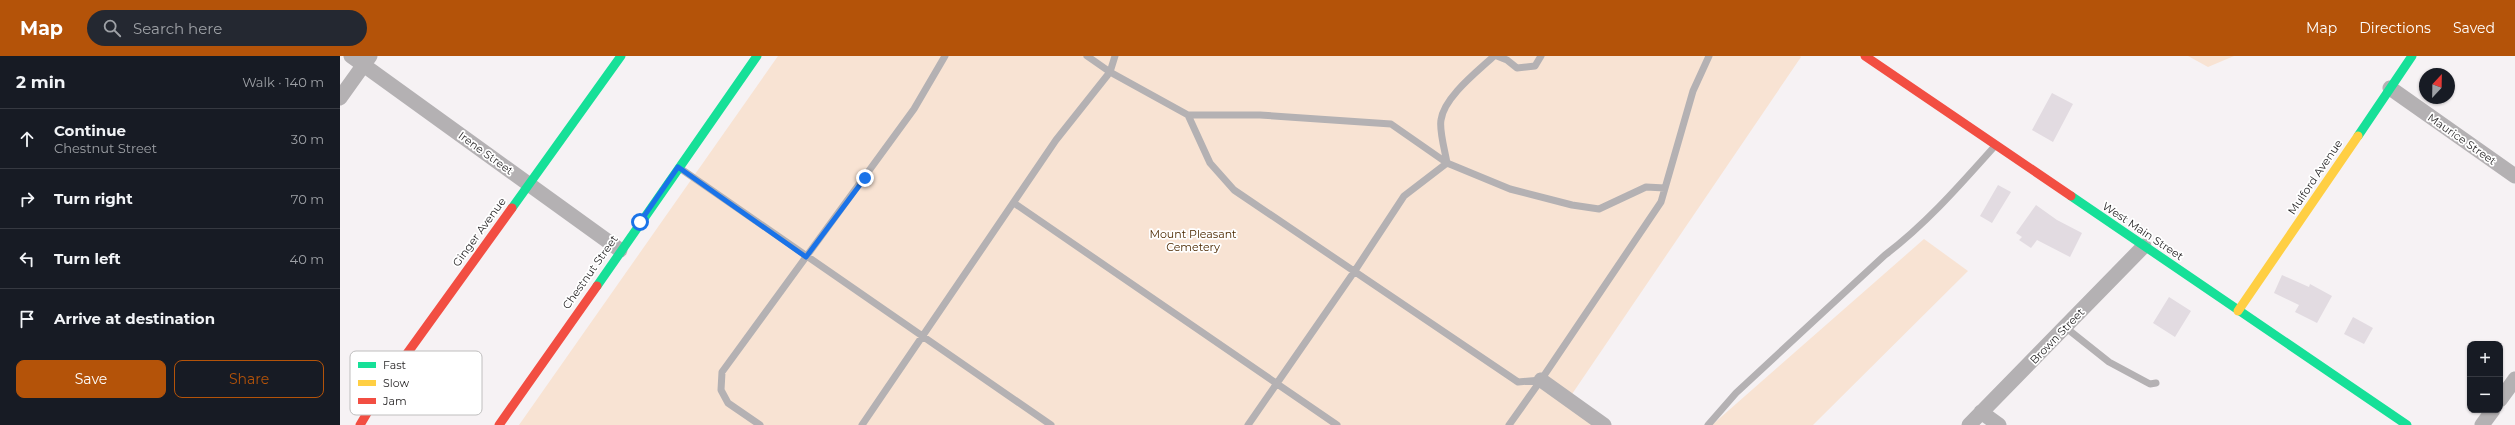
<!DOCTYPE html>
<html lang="en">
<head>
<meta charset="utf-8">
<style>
  :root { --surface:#171b24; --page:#242831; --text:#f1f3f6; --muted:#9ea1a6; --line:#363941; --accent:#b45309 }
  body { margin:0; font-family:Montserrat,sans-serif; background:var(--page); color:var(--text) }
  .controls { position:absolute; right:12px; bottom:12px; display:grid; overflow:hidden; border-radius:8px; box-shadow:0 1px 3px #0004 }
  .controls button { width:36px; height:36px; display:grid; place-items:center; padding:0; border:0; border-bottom:1px solid var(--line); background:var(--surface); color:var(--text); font:20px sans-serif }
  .compass { position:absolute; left:2079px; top:12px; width:36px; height:36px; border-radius:50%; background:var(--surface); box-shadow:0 1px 3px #0004; rotate:22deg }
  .stop { position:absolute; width:12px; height:12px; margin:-9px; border:3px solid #1a73e8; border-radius:50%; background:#fff }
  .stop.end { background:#1a73e8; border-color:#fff; box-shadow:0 1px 4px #0008 }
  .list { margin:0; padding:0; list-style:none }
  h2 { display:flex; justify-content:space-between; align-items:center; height:52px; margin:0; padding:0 16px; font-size:17px }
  h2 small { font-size:13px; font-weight:400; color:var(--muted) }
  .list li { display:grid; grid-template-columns:26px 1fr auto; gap:12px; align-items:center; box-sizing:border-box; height:60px; padding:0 16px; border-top:1px solid var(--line) }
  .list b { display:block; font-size:15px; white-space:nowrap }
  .list p { margin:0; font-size:13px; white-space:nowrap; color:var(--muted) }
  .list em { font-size:13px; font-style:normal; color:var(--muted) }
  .actions { display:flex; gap:8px; padding:12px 16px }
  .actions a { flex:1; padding:9px 0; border:1px solid var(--accent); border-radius:8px; text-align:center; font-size:14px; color:var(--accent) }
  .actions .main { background:var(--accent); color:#fff }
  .icon { flex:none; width:22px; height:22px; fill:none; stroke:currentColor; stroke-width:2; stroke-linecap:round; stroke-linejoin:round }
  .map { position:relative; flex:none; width:2175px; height:369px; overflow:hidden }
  header { display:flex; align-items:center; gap:24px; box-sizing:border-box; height:56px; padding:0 20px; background:var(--accent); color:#fff }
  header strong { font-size:19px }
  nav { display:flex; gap:22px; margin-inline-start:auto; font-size:14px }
  .search { width:280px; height:36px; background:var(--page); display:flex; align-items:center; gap:10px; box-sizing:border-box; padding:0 14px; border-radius:22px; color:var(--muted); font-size:15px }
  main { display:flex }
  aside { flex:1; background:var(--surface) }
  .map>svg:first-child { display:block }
  .green { fill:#f8e3d3 }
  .building { fill:#e2dbe1 }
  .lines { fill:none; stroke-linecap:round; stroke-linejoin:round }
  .lane { stroke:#b4b1b3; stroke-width:7 }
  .street { stroke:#b4b1b3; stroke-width:15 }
  .fast { stroke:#16e098; stroke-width:9 }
  .slow { stroke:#ffcf43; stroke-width:9 }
  .jam { stroke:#f24e42; stroke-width:9 }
  .route { stroke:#1a73e8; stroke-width:5 }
  .labels { text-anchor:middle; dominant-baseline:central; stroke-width:3.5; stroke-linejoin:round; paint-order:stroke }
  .street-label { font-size:11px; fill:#292728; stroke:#fff }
  .park-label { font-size:11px; fill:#4c2901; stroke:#fff }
  .key { fill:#fff; stroke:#bfbebe; stroke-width:1 }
  .key-label { font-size:11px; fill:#292728 }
</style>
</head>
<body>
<header>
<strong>Map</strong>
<div class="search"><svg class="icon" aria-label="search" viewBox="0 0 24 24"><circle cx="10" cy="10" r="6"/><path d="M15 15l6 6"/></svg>Search here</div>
<nav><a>Map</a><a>Directions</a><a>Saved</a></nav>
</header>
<main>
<aside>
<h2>2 min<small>Walk · 140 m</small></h2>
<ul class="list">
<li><svg class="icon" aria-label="ahead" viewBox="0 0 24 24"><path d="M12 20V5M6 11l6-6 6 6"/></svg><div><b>Continue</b><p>Chestnut Street</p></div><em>30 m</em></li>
<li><svg class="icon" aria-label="right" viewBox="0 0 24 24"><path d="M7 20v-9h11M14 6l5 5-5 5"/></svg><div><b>Turn right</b></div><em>70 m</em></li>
<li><svg class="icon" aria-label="left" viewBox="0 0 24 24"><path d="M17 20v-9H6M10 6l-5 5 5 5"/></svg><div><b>Turn left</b></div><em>40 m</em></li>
<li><svg class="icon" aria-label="arrive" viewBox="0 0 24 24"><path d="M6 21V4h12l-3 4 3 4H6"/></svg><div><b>Arrive at destination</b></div></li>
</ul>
<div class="actions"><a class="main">Save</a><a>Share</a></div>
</aside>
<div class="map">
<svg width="2175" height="369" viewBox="0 0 2175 369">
  <rect width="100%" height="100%" fill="#f6f2f4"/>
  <!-- green -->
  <path class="green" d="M 438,0 L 1460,0 L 1461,1 L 1228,344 L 1259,369 L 179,369 Z
    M 1848,0 L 1894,0 L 1868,11 Z
    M 1584,183 L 1628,215 L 1473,369 L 1372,369 Z"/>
  <!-- building -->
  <path class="building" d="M 1712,37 L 1733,48 L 1713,86 L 1692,74 Z
    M 1658,129 L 1671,136 L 1652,167 L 1640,160 Z
    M 1696,149 L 1717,164 L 1742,177 L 1730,201 L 1697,184 L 1691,192 L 1679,184 L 1682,181 L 1676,177 Z
    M 1942,219 L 1969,231 L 1970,228 L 1992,240 L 1977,267 L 1955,256 L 1959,249 L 1934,237 Z
    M 1829,241 L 1851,255 L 1835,281 L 1813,267 Z
    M 2013,261 L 2033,272 L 2024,288 L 2004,278 Z"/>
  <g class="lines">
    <!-- lane -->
    <path class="lane" d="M 747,0 L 770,16 L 848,59 L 870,107 L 894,134 L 1178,326 L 1201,324 L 1169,369
      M 1157,0 L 1167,4 L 1177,12 L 1195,10 L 1201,0
      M 848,59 L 920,59 L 1051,68 L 1107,107
      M 1107,107 C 1105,95 1099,74 1101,64 C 1104,41 1138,15 1154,0
      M 341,113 L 711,369
      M 674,147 L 997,369
      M 1725,271 L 1769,306 L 1810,328 L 1816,327
      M 1201,324 L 1321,146 L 1353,35 L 1369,0
      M 420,369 L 388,347 L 381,334 L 382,316 L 574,53 L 605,0
      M 522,369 L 716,84 L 770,16 L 775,0
      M 908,369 L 1014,216 L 1064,140 L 1107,107 L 1170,133 L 1232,149 L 1259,153 L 1306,131 L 1325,132
      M 1368,369 L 1396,337 L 1545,199 C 1586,168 1620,129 1654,91"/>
    <!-- street -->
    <path class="street" d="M 11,0 L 280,194
      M 2050,32 L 2175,120
      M 0,42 L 30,0
      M 1201,324 L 1264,369
      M 2160,344 L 2175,323
      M 1641,356 L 1659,369
      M 1629,369 L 1804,190
      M 2142,369 L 2153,354"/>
    <!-- fast -->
    <path class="fast" d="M 2018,80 L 2072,0
      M 1731,140 L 2067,369
      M 172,152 L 281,0
      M 257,230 L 417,0"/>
    <!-- slow -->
    <path class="slow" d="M 1898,255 L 2018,80"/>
    <!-- jam -->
    <path class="jam" d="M 1525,0 L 1731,140
      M 20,369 L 40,335 L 172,152
      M 159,369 L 257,230"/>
  </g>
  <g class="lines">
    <!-- route -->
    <path class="route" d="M 300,166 L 338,111 L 466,201 L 525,122"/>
  </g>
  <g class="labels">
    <!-- street labels -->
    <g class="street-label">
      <text transform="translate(2122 83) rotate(35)">Maurice Street</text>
      <text transform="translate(146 97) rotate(36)">Irene Street</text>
      <text transform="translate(1975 121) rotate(-56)">Mulford Avenue</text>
      <text transform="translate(1803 175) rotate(34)">West Main Street</text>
      <text transform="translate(139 176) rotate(-54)">Ginger Avenue</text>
      <text transform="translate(250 216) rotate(-55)">Chestnut Street</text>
      <text transform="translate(1717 280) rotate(-46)">Brown Street</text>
    </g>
    <!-- park labels -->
    <g class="park-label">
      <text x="853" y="178">Mount Pleasant<tspan x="853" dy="13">Cemetery</tspan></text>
    </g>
  </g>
  <!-- legend -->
  <rect x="10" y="295" width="132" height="64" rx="6" class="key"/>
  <rect x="18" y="306" width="18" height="6" fill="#16e098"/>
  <rect x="18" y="324" width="18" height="6" fill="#ffcf43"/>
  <rect x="18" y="342" width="18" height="6" fill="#f24e42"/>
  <g class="key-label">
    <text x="43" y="313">Fast</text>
    <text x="43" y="331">Slow</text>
    <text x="43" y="349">Jam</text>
  </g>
</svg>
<div class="controls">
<button>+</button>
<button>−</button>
</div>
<svg class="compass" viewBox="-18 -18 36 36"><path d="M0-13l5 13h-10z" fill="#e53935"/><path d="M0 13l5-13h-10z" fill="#9ea1a6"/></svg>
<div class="stop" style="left:300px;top:166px"></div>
<div class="stop end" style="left:525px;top:122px"></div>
</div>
</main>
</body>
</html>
